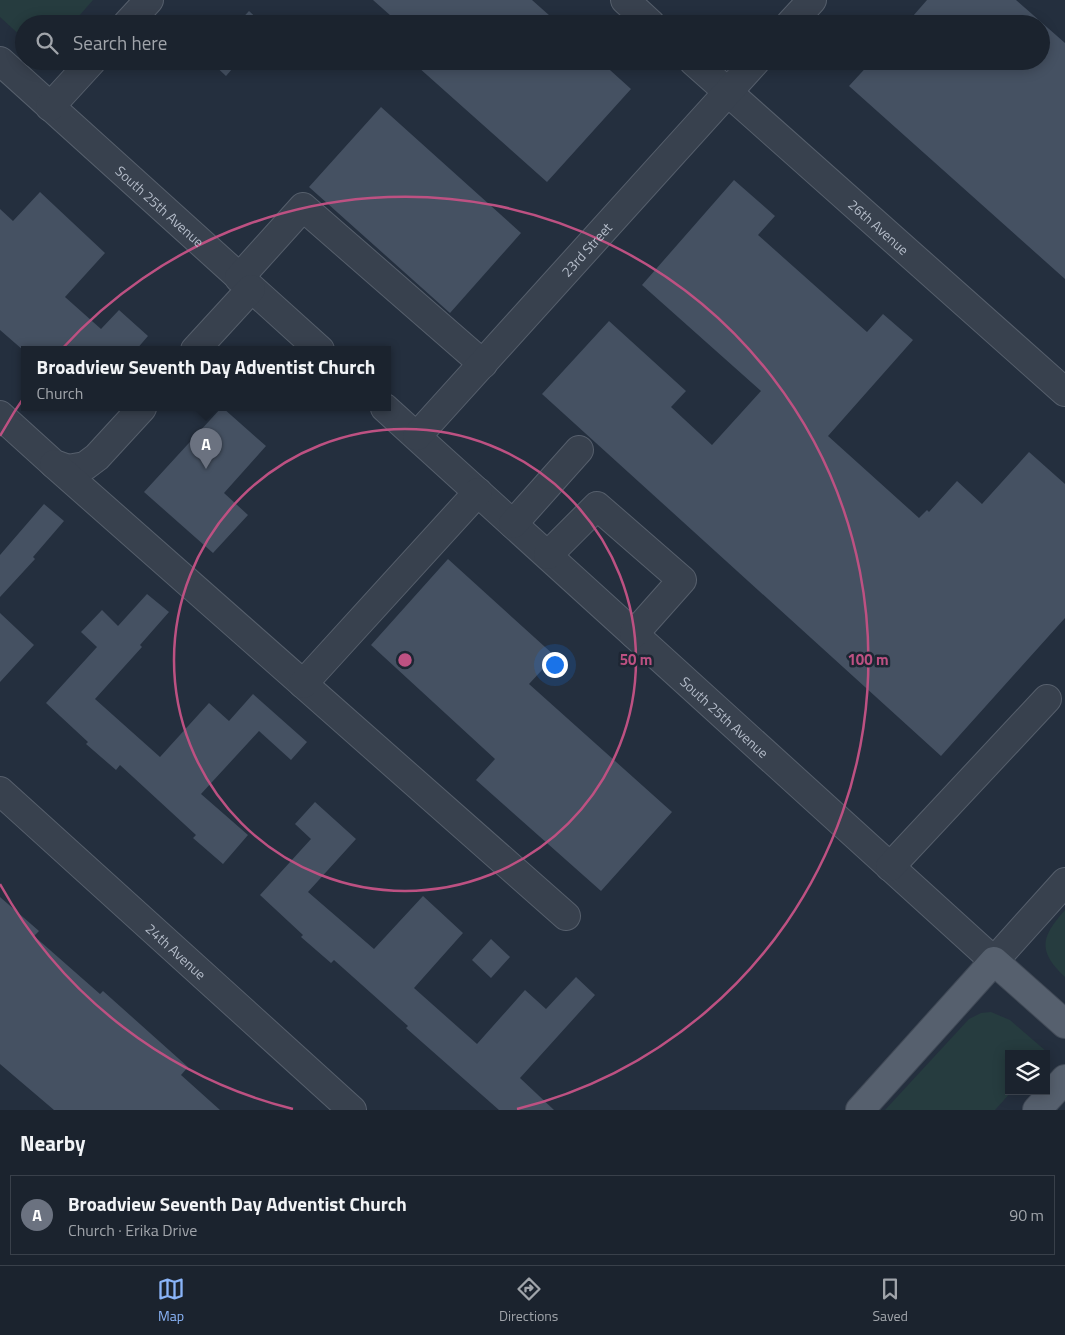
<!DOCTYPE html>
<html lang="en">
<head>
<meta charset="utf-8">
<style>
  :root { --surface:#1b232e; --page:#282f3a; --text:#f1f3f6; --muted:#a0a4aa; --line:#39404a; --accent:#8ab4f8 }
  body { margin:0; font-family:"Titillium Web",sans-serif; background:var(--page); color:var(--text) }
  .controls { position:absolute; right:15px; bottom:15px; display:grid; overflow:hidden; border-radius:0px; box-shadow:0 2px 12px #0003 }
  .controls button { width:45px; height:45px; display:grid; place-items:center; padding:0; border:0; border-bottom:1px solid var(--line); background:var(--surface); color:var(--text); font:25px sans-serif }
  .you { position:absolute; left:554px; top:664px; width:18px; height:18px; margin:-12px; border:4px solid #fff; border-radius:50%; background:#1a73e8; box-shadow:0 0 0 8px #1a73e833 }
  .badge { display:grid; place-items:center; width:32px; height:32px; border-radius:50%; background:var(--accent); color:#fff; font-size:16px; font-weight:700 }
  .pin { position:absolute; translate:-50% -41px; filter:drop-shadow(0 1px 2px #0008) }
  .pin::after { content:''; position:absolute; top:26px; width:18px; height:15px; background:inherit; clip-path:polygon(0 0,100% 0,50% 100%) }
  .popup { position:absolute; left:21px; top:346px; width:370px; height:65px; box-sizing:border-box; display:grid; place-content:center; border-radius:0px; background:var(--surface); filter:drop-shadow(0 1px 4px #0005); font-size:16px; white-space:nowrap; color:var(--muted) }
  .popup b { font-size:19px; color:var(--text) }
  .popup::after { content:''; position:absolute; left:50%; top:100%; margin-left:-10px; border:10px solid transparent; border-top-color:var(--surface) }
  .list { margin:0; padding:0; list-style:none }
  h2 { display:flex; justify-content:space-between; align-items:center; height:65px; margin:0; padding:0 20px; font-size:21px }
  h2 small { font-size:16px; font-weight:400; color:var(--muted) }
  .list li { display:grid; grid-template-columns:32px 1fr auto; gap:15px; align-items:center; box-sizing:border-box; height:80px; margin:0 10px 10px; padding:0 10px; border:1px solid var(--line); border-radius:0px }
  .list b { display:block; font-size:19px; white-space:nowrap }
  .list p { margin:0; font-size:16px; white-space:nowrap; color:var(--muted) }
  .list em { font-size:16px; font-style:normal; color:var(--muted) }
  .icon { flex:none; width:28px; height:28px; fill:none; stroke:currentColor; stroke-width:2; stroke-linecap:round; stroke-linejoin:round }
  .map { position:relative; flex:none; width:1065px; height:1110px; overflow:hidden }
  .search { position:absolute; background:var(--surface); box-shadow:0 2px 12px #0003; left:15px; right:15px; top:15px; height:55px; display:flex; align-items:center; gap:12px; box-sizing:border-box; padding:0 18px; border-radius:28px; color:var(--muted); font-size:19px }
  .sheet { height:155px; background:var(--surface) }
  nav { display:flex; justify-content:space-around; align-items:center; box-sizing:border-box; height:70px; border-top:1px solid var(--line); background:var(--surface); font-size:14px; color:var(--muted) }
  nav a { display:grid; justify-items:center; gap:2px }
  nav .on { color:var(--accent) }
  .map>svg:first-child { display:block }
  .green { fill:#263c3f }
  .building { fill:#455162 }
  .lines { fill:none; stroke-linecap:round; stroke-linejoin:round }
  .minor-casing { stroke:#565f6c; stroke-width:30 }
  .major-casing { stroke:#414a57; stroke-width:30 }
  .minor { stroke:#38414e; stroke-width:28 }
  .major { stroke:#56606e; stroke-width:28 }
  .ring { fill:none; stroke:#bd5182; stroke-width:2.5 }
  .labels { text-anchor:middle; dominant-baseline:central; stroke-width:5; stroke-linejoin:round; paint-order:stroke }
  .street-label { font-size:14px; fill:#b4bcc9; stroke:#1d2633 }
  .centre { fill:#bd5182; stroke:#1d2633; stroke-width:2.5 }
  .ring-label { font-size:15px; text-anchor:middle; font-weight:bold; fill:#bd5182; stroke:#1d2633; stroke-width:5; stroke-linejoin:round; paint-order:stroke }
</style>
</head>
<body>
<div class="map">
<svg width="1065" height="1110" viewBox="0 0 1065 1110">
  <rect width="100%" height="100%" fill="#242f3e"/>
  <!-- green -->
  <path class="green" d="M 0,0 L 93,0 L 72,24 L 24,24 L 24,39 L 0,17 Z
    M 1065,910 L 1065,977 C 1037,951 1041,937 1065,910 Z
    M 991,1012 L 1010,1020 L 1047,1052 L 1009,1054 L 1009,1091 L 1012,1091 L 995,1110 L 885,1110 L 969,1019 L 981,1013 Z"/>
  <!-- building -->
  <path class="building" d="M 373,0 L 532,0 L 559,24 L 400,24 Z
    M 927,0 L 1016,0 L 1065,43 L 1065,279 L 849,86 L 872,61 L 1041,61 L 1041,24 L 906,24 Z
    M 249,11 L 263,24 L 237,24 Z
    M 210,61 L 239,61 L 226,76 Z
    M 423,61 L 600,61 L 631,89 L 547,182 L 418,67 Z
    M 381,107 L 521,233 L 450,313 L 309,187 Z
    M 734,180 L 775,216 L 758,235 L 867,332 L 883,314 L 913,340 L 828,436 L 919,518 L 927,510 L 929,512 L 957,481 L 982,504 L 1029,452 L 1065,484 L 1065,618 L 941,756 L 542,394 L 609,321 L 686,391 L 671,407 L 712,445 L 761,391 L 642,285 Z
    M 40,192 L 105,253 L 65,297 L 101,329 L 119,310 L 148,336 L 136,350 L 23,350 L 0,330 L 0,209 L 13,221 Z
    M 221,408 L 223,408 L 266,446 L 224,493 L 248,515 L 213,553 L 144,492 Z
    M 44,504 L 64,521 L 33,557 L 35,559 L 0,597 L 0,555 Z
    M 448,559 L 555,656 L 529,684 L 672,812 L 601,891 L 476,780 L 495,759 L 371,645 Z
    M 147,594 L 169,612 L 140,645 L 142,647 L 95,699 L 160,757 L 209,703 L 229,721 L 253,694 L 307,742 L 291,760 L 259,731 L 201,794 L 248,835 L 223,864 L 193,838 L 196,835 L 120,765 L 116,770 L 86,744 L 88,742 L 46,703 L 97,647 L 81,632 L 102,610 L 118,626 Z
    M 0,613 L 34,645 L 0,682 Z
    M 315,802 L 356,839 L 308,892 L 374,949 L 423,896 L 463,933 L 414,988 L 477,1044 L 525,990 L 546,1009 L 576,977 L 595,995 L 520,1078 L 554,1110 L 499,1110 L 406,1028 L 408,1026 L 334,960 L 331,963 L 301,937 L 303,935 L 260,895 L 311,839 L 295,824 Z
    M 0,897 L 39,931 L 34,936 L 100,994 L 103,991 L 188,1067 L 181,1075 L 220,1110 L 54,1110 L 0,1064 Z
    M 491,939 L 510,957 L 491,978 L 472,960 Z"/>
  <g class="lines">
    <!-- minor casing -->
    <g class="minor-casing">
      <g id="minor">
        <path d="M 625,0 L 651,24"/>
        <path d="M 127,24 L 149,0"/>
        <path d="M 790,24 L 812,0"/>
        <path id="s1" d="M 0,61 L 320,350"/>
        <path id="s2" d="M 693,61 L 1065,392"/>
        <path d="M 50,107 L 92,61"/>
        <path d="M 239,278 L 303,207 L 483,364"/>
        <path d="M 195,350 L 251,289"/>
        <path id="s3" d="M 385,408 L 994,961 L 1065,882"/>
        <path d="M 0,415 L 54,464 L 68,469 L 85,466 L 97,457 L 142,408"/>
        <path id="s4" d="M 417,436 L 756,61"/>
        <path d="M 54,464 L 566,916"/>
        <path d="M 513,524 L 579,450"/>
        <path d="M 548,555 L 597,506 L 682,580 L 634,634"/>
        <path d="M 303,684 L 478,492"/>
        <path id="s5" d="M 0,791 L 352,1110"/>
        <path d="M 890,867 L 1047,699"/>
      </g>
    </g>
    <!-- major casing -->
    <g class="major-casing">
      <path id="major" d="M 860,1110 L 994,961 L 1065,1024
        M 1037,1110 L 1065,1079"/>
    </g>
    <!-- minor -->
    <use href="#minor" class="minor"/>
    <!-- major -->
    <use href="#major" class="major"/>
  </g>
  <!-- distance rings -->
  <g class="ring">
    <circle cx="405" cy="660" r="231"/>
    <path d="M293 1109A463 463 0 0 1 0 884M0 436A463 463 0 1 1 517 1109"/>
  </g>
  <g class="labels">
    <!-- street labels -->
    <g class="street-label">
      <text stroke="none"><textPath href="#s1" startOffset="216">South 25th Avenue</textPath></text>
      <text stroke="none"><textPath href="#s2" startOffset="249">26th Avenue</textPath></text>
      <text stroke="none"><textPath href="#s4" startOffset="252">23rd Street</textPath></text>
      <text stroke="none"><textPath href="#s3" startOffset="459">South 25th Avenue</textPath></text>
      <text stroke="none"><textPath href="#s5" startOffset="238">24th Avenue</textPath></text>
    </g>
  </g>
  <circle cx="405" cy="660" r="8" class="centre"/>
  <g class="ring-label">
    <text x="636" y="665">50 m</text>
    <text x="868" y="665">100 m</text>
  </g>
</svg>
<div class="controls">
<button><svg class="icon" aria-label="layers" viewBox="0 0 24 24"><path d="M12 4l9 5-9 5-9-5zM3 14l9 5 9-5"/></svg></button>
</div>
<div class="you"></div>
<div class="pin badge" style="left:206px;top:469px;background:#6b7280">A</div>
<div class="popup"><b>Broadview Seventh Day Adventist Church</b>Church</div>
<div class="search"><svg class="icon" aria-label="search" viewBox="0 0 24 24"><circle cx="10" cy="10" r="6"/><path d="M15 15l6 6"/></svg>Search here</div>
</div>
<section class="sheet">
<h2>Nearby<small></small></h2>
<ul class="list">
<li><span class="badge" style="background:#6b7280">A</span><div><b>Broadview Seventh Day Adventist Church</b><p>Church · Erika Drive</p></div><em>90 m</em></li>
</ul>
</section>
<nav>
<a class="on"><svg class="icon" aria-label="map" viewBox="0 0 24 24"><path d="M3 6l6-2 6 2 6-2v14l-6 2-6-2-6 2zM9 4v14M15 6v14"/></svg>Map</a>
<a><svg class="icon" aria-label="directions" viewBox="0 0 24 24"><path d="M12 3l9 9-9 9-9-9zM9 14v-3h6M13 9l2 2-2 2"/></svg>Directions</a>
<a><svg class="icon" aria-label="saved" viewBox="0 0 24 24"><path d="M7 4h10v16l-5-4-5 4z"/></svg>Saved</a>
</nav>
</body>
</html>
